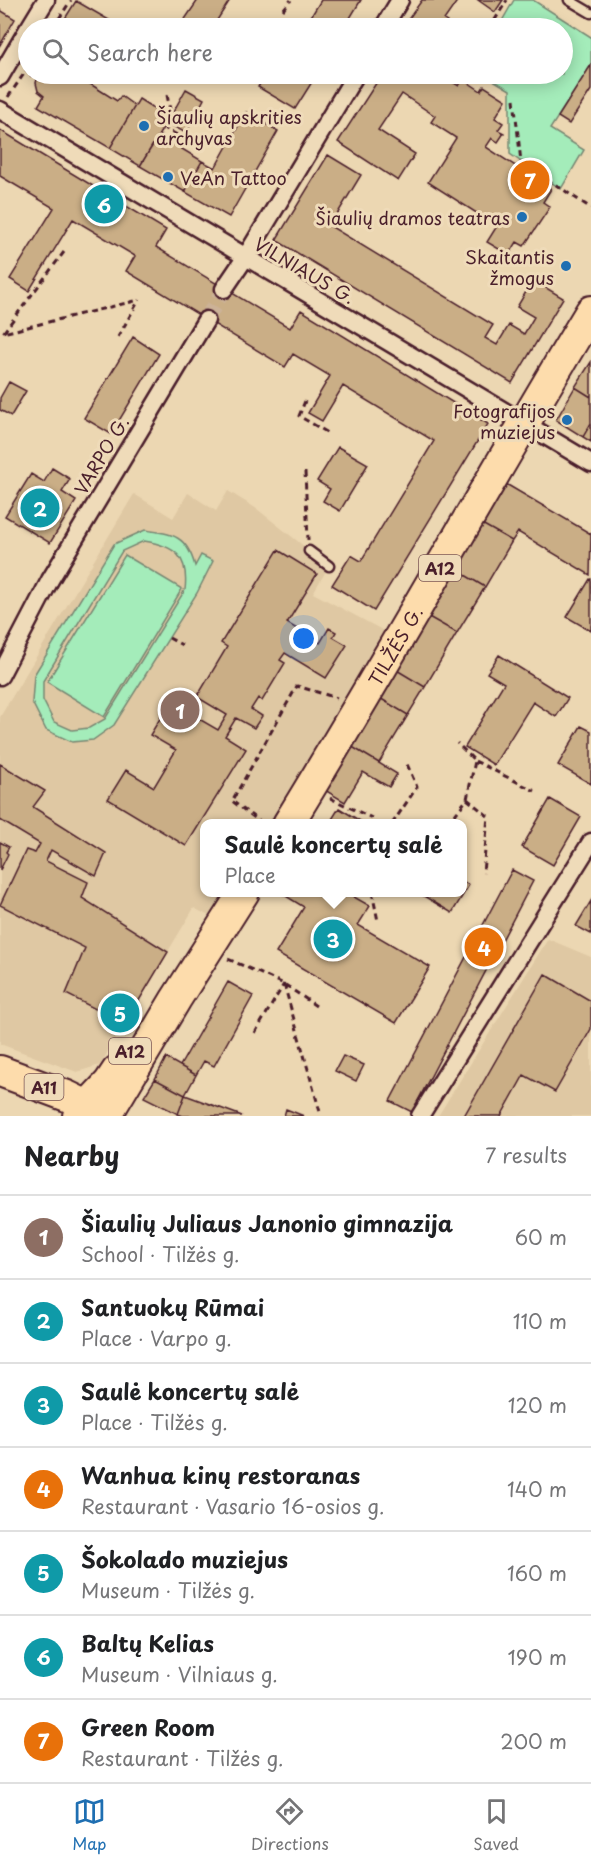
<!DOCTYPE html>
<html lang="en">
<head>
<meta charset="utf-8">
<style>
  :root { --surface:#fff; --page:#f6f6f6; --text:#202124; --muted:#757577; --line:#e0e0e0; --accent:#1f6fb2 }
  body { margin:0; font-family:"Playpen Sans",sans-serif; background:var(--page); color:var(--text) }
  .you { position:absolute; left:304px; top:639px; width:21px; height:21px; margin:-15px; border:4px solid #fff; border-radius:50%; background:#1a73e8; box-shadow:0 0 0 9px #1a73e833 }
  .badge { display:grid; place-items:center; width:39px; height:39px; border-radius:50%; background:var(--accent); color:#fff; font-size:20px; font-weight:700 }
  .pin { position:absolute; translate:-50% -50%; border:3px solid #fff; box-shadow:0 2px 6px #0006 }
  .popup { position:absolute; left:200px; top:819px; width:267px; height:78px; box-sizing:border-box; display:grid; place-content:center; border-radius:12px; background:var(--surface); filter:drop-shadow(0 2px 4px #0005); font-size:20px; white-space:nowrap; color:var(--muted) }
  .popup b { font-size:22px; color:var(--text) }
  .popup::after { content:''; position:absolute; left:50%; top:100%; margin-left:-12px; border:12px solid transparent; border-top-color:var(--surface) }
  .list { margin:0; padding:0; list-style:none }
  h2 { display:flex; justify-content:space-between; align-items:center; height:78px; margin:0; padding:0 24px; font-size:26px }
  h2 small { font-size:20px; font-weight:400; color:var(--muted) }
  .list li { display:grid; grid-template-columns:39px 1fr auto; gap:18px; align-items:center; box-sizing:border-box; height:84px; padding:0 24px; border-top:2px solid var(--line) }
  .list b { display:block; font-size:22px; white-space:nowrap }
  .list p { margin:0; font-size:20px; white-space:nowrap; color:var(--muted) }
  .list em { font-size:20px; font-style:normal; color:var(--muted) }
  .icon { flex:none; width:33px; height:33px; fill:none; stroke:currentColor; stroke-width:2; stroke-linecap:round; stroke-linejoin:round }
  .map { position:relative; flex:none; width:591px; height:1116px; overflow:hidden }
  .search { position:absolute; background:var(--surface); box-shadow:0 3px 15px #0003; left:18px; right:18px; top:18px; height:66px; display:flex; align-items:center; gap:15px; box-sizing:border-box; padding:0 21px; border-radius:33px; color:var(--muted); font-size:22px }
  .sheet { height:666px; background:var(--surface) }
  nav { display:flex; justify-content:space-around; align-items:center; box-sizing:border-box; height:84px; border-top:2px solid var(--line); background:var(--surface); font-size:16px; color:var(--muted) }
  nav a { display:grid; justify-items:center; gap:3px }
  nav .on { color:var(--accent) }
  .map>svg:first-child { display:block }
  .built { fill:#dfc8a3 }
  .green { fill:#a4ecba; stroke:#778672; stroke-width:1.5; fill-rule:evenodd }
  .building { fill:#caae86; stroke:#4a1f2b; stroke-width:1.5 }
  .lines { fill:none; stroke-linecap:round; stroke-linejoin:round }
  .street-tunnel { stroke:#ccb297; stroke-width:16; stroke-dasharray:16 8; stroke-linecap:butt }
  .lane-casing { stroke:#4a1f2b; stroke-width:13 }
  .street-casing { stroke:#4a1f2b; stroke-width:21 }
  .highway-casing { stroke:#4a1f2b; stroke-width:34 }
  .path { stroke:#4a1f2b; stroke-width:3; stroke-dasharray:6 4.5; stroke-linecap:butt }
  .lane { stroke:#efdbb9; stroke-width:8 }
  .street { stroke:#efdbb9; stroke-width:16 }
  .highway { stroke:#fddcac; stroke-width:30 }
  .poi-dot { fill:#1f6fb2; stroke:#efdbb9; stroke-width:2 }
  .labels { text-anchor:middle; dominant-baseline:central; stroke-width:6; stroke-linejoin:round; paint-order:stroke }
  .shield { fill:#efdbb9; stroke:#7c5756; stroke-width:1.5 }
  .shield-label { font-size:16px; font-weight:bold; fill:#4a1f2b }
  .poi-label { font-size:18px; fill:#4a1f2b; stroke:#efdbb9; text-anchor:end }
  .street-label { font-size:18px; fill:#4a1f2b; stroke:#efdbb9 }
</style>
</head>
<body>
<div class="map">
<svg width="591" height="1116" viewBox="0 0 591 1116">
  <rect width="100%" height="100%" fill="#ecd7b2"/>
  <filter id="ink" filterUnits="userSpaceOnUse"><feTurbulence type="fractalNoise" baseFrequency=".0167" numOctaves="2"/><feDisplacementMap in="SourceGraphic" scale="12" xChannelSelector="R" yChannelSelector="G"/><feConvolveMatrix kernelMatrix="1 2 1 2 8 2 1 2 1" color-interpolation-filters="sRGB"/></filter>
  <g filter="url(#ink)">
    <!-- built -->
    <path class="built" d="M 228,491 L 257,509 L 329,566 L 313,593 L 399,639 L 287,823 L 204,824 L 204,892 L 244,893 L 224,924 L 194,908 L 100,1065 L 77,1072 L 0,1044 L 0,717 L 134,494 L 173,518 L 188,493 L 216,511 Z
      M 548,939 L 591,957 L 591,1116 L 438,1116 Z"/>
    <!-- green -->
    <path class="green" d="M 514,0 L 533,0 L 591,37 L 591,65 L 550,129 L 584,150 L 561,189 L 510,154 L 510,90 L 483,74 L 562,74 L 562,28 L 498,28 Z
      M 145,530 C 174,534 187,536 195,566 L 201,555 L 213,561 L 197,593 L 114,725 L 93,740 L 72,742 L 46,730 L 32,702 L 34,675 L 114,544 ZM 144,541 C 175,546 189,556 185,590 L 105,719 L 89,728 L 72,730 L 54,722 L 43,700 L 43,681 L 122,551 Z
      M 125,555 L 182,589 L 104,717 L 47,682 Z"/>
    <!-- building -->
    <path class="building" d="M 198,0 L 230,0 L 212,28 L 179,28 Z
      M 321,0 L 361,0 L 344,28 L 304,28 Z
      M 422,0 L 458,0 L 444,20 L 447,22 L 444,28 L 402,28 Z
      M 478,0 L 503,0 L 495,12 Z
      M 76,1 L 116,24 L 114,28 L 59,28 Z
      M 0,10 L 15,19 L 0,45 Z
      M 591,65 L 591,90 L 569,124 L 558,117 Z
      M 32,74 L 77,74 L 76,75 L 117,101 L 121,96 L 135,106 L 110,148 L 38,106 L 44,96 L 38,91 L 36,83 L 38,76 L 31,76 Z
      M 266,74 L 317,74 L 295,109 L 258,87 Z
      M 382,74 L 419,74 L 432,82 L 439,74 L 459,86 L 463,79 L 481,91 L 484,86 L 506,100 L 495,118 L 503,123 L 498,130 L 504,133 L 498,142 L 492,138 L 486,147 L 551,189 L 543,202 L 550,207 L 524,246 L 517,242 L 509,255 L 487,242 L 497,226 L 428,182 L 456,138 L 431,122 L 435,116 L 402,94 L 378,130 L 415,154 L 398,181 L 338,142 Z
      M 186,89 L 204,99 L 186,133 L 167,123 Z
      M 139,99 L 169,118 L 140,166 L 110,148 Z
      M 246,112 L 278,131 L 229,217 L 185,192 L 202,161 L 215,168 Z
      M 0,130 L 166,230 L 156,247 L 290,328 L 301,310 L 488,424 L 374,611 L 332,585 L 351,555 L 361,561 L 434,441 L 343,386 L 322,421 L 308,413 L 330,376 L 293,354 L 285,367 L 126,271 L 135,256 L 73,219 L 29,291 L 10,279 L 54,208 L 0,176 Z
      M 159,135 L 202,161 L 185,192 L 140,166 Z
      M 328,155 L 361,175 L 330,226 L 493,325 L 485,338 L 497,345 L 509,325 L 524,334 L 534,317 L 517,307 L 533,280 L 563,298 L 512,383 L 276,240 Z
      M 133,337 L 159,354 L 111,434 L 84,418 Z
      M 591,362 L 591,397 L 575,387 Z
      M 9,382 L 26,391 L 11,416 L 0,410 L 0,398 Z
      M 575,387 L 591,397 L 591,423 L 583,437 L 556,420 Z
      M 591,423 L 591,442 L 583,437 Z
      M 338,447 L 368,464 L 340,511 L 323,501 L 330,489 L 317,481 Z
      M 52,468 L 70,479 L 62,492 L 76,501 L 50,543 L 5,516 L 31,474 L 44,482 Z
      M 506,484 L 591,534 L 590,575 L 518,532 L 512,541 L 482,524 Z
      M 482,524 L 512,541 L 485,587 L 455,569 Z
      M 278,550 L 317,574 L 287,623 L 320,643 L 329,628 L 336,632 L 333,637 L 347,645 L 326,678 L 285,653 L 280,660 L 285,663 L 262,701 L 258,698 L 251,709 L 262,716 L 254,728 L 236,718 L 225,736 L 246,749 L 186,846 L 108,799 L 126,770 L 154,787 L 176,750 L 150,735 L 170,702 L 218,730 L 227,715 L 197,697 L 227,647 L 221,643 Z
      M 455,569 L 485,587 L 457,633 L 427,616 Z
      M 590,579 L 591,579 L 591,631 L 567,617 Z
      M 427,616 L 457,633 L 425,687 L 395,669 Z
      M 499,655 L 568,698 L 556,717 L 533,702 L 494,765 L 465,747 L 504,683 L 487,673 Z
      M 395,669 L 425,687 L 408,715 L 378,697 Z
      M 378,697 L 408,715 L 379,763 L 349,745 Z
      M 581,726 L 591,731 L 591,784 L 558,765 Z
      M 349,745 L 397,774 L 389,787 L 363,772 L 345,802 L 323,789 Z
      M 0,764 L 45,791 L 33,807 L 106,853 L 96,876 L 51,850 L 46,861 L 88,882 L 82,898 L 168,952 L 125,1024 L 66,994 L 85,948 L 0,905 L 26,850 L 35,853 L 40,844 L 0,820 Z
      M 550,799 L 581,817 L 553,865 L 522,847 Z
      M 339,808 L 365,824 L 329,824 Z
      M 0,842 L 9,847 L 6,852 L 8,854 L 0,870 Z
      M 512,870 L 533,881 L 412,1112 L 390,1101 Z
      M 462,881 L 469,885 L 452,913 L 417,892 L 462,892 Z
      M 285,892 L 357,892 L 354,897 L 370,906 L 358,925 L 430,967 L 396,1023 L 276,953 L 304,907 L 284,895 Z
      M 591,901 L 591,934 L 576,926 Z
      M 545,974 L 591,1001 L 591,1029 L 555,1092 L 524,1075 L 501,1116 L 464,1116 Z
      M 228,982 L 253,996 L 214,1066 L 204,1061 L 196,1075 L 180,1066 Z
      M 343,1056 L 364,1065 L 356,1081 L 335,1071 Z
      M 166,1058 L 196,1075 L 185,1095 L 155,1079 Z
      M 155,1079 L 185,1095 L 178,1114 L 144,1097 Z
      M 185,1095 L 242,1116 L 183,1116 L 178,1114 Z
      M 286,1109 L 304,1116 L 284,1116 Z"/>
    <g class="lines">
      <!-- street-tunnel -->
      <path class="street-tunnel" d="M 206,320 L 224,289"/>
      <!-- lane casing -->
      <g class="lane-casing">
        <path id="lane" d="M 569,0 L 591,13
          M 309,551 L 329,566"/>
      </g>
      <!-- street casing -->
      <g class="street-casing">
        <path id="street" d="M 29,28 L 46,0
          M 383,28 L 400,0
          M 0,77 L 28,29
          M 0,110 L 591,463
          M 224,289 L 245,258 L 356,74
          M 0,676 L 50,580 L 206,320
          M 420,1116 L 591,842"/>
      </g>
      <!-- highway casing -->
      <g class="highway-casing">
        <g id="highway">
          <path id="s1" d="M 288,824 C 392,655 488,481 591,311"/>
          <path d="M 0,1071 L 67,1096 L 104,1114"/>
          <path d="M 78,1116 L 109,1083 L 117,1071"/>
          <path d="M 106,1116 L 176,999 L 244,892"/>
        </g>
      </g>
      <!-- path -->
      <path class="path" d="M 283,10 L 291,0
        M 480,21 L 490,28 L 507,0
        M 53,28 L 71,0
        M 167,95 L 171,115 L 166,124 L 166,129 L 194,144
        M 8,97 L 28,68
        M 514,99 L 521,162 L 591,208
        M 64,252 L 3,333 L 139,300
        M 118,337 L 139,300
        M 305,401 L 299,416 L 330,434
        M 305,472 L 308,540
        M 169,638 L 182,645
        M 475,761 L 535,791
        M 330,798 L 372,818
        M 467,799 L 488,816 L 483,873
        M 263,824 L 232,801 L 297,686 L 337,698
        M 392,824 L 417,787 L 406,762
        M 448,824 L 467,799 L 475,761 L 457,743
        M 372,892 L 378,921
        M 228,959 L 284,984 L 316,1006
        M 284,984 L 320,1112
        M 255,1033 L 284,984"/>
      <!-- lane -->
      <use href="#lane" class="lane"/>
      <!-- street -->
      <use href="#street" class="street"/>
      <!-- highway -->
      <use href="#highway" class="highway"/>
    </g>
  </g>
  <!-- markers -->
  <g class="poi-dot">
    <circle cx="144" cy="126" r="6"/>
    <circle cx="168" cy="177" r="6"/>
    <circle cx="522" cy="217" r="6"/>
    <circle cx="566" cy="266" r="6"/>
    <circle cx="567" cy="420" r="6"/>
  </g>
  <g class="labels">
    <!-- shield labels -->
    <g class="shield">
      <rect x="419" y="555" width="42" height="26" rx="4.5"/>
      <rect x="109" y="1038" width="42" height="26" rx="4.5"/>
      <rect x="24.5" y="1074" width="39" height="26" rx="4.5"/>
    </g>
    <g class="shield-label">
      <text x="440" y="568">A12</text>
      <text x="130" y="1051">A12</text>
      <text x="44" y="1087">A11</text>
    </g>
    <!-- poi labels -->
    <g class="poi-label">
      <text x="156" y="116" text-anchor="start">Šiaulių apskrities<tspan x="156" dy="21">archyvas</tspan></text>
      <text x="180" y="177" text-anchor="start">VeAn Tattoo</text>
      <text x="510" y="217">Šiaulių dramos teatras</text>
      <text x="554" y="256">Skaitantis<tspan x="554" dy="21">žmogus</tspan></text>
      <text x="555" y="410">Fotografijos<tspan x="555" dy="21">muziejus</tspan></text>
    </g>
    <!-- street labels -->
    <g class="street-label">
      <text transform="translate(305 270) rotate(30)">VILNIAUS G.</text>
      <text transform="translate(101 455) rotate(-59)">VARPO G.</text>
      <text stroke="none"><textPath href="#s1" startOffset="208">TILŽĖS G.</textPath></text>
    </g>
  </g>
</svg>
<div class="you"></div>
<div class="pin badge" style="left:180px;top:710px;background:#8d6e63">1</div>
<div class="pin badge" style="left:40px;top:508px;background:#0f9aa8">2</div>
<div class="pin badge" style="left:333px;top:939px;background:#0f9aa8">3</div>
<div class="popup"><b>Saulė koncertų salė</b>Place</div>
<div class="pin badge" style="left:484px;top:947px;background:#e8710a">4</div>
<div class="pin badge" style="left:120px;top:1013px;background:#0f9aa8">5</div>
<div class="pin badge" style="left:104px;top:204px;background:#0f9aa8">6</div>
<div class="pin badge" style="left:530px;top:180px;background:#e8710a">7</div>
<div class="search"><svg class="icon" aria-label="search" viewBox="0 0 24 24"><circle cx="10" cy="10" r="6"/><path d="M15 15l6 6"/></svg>Search here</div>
</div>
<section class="sheet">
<h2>Nearby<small>7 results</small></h2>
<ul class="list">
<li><span class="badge" style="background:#8d6e63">1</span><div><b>Šiaulių Juliaus Janonio gimnazija</b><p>School · Tilžės g.</p></div><em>60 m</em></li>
<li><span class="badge" style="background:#0f9aa8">2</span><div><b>Santuokų Rūmai</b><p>Place · Varpo g.</p></div><em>110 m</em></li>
<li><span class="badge" style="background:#0f9aa8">3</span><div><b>Saulė koncertų salė</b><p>Place · Tilžės g.</p></div><em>120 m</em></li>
<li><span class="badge" style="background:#e8710a">4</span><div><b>Wanhua kinų restoranas</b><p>Restaurant · Vasario 16-osios g.</p></div><em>140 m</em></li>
<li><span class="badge" style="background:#0f9aa8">5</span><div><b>Šokolado muziejus</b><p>Museum · Tilžės g.</p></div><em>160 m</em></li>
<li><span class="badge" style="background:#0f9aa8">6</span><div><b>Baltų Kelias</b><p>Museum · Vilniaus g.</p></div><em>190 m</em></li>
<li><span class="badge" style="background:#e8710a">7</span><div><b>Green Room</b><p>Restaurant · Tilžės g.</p></div><em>200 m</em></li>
</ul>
</section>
<nav>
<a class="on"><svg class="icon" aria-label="map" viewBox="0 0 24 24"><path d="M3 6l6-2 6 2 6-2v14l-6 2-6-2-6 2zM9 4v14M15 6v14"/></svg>Map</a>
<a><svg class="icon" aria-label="directions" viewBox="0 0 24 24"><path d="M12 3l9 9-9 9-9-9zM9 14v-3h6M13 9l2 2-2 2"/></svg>Directions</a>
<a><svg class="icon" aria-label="saved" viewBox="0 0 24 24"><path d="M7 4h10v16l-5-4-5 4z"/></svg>Saved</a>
</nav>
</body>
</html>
